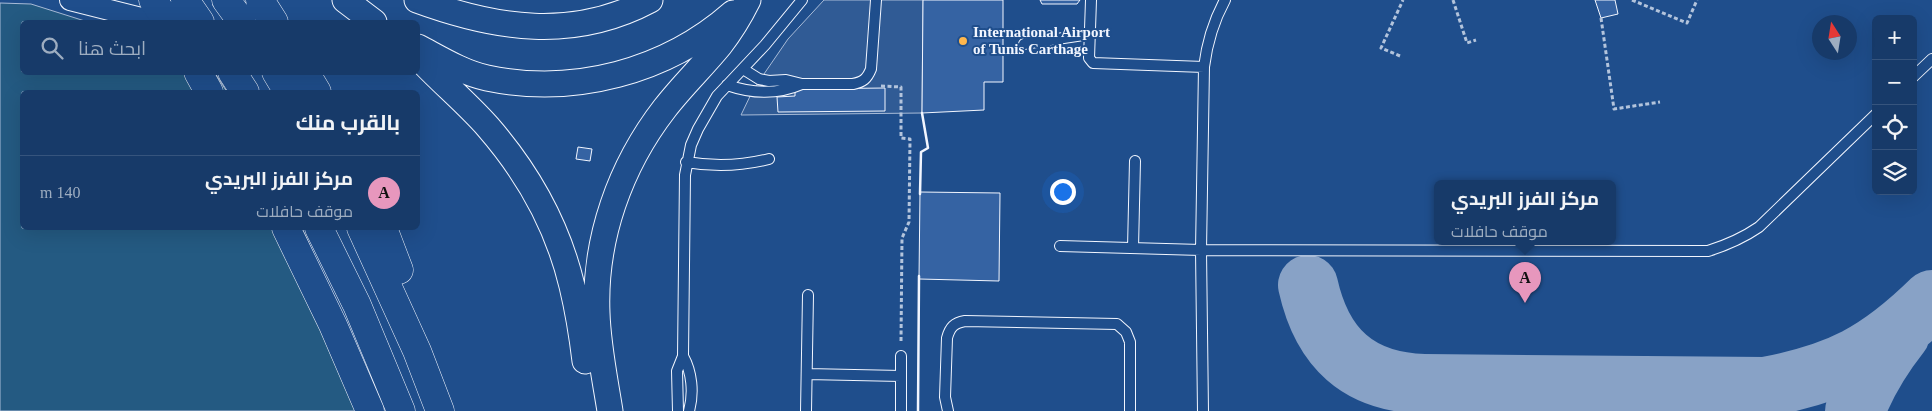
<!DOCTYPE html>
<html lang="ar">
<head>
<meta charset="utf-8">
<style>
  :root { --surface:#173a69; --page:#20416f; --text:#f1f3f6; --muted:#9eadc0; --line:#36547d; --accent:#e797bd }
  body { margin:0; font-family:"Times New Roman",Cairo,serif; background:var(--page); color:var(--text); direction:rtl }
  .controls { position:absolute; right:15px; top:15px; display:grid; overflow:hidden; border-radius:8px; box-shadow:0 5px 20px #0002 }
  .controls button { width:45px; height:45px; display:grid; place-items:center; padding:0; border:0; border-bottom:1px solid var(--line); background:var(--surface); color:var(--text); font:25px sans-serif }
  .compass { position:absolute; left:1812px; top:15px; width:45px; height:45px; border-radius:50%; background:var(--surface); box-shadow:0 5px 20px #0002; rotate:348deg }
  .you { position:absolute; left:1062px; top:191px; width:18px; height:18px; margin:-12px; border:4px solid #fff; border-radius:50%; background:#1a73e8; box-shadow:0 0 0 8px #1a73e833 }
  .badge { display:grid; place-items:center; width:32px; height:32px; border-radius:50%; background:var(--accent); color:#111; font-size:16px; font-weight:700 }
  .pin { position:absolute; translate:-50% -41px; filter:drop-shadow(0 1px 2px #0008) }
  .pin::after { content:''; position:absolute; top:26px; width:18px; height:15px; background:inherit; clip-path:polygon(0 0,100% 0,50% 100%) }
  .popup { position:absolute; left:1434px; top:180px; width:182px; height:65px; box-sizing:border-box; display:grid; place-content:center; border-radius:8px; background:var(--surface); filter:drop-shadow(0 1px 4px #0005); font-size:16px; white-space:nowrap; color:var(--muted) }
  .popup b { font-size:19px; color:var(--text) }
  .popup::after { content:''; position:absolute; left:50%; top:100%; margin-left:-10px; border:10px solid transparent; border-top-color:var(--surface) }
  .list { margin:0; padding:0; list-style:none }
  h2 { display:flex; justify-content:space-between; align-items:center; height:65px; margin:0; padding:0 20px; font-size:21px }
  h2 small { font-size:16px; font-weight:400; color:var(--muted) }
  .list li { display:grid; grid-template-columns:32px 1fr auto; gap:15px; align-items:center; box-sizing:border-box; height:75px; padding:0 20px; border-top:1px solid var(--line) }
  .list b { display:block; font-size:19px; white-space:nowrap }
  .list p { margin:0; font-size:16px; white-space:nowrap; color:var(--muted) }
  .list em { font-size:16px; font-style:normal; color:var(--muted) }
  .icon { flex:none; width:28px; height:28px; fill:none; stroke:currentColor; stroke-width:2; stroke-linecap:round; stroke-linejoin:round }
  .map { position:relative; flex:none; width:1932px; height:411px; overflow:hidden; direction:ltr }
  .search { position:absolute; background:var(--surface); box-shadow:0 5px 20px #0002; left:20px; top:20px; width:400px; height:55px; display:flex; align-items:center; gap:12px; box-sizing:border-box; padding:0 18px; border-radius:8px; color:var(--muted); font-size:19px }
  .panel { position:absolute; background:var(--surface); box-shadow:0 5px 20px #0002; left:20px; top:90px; width:400px; height:140px; border-radius:8px; direction:rtl }
  .map>svg:first-child { display:block }
  .green { fill:#245a82; stroke:#a8bbd7 }
  .parking { fill:#305b95; stroke:#a8bbd7 }
  .lines { fill:none; stroke-linecap:round; stroke-linejoin:round }
  .taxiway { stroke:#88a2c6; stroke-width:60 }
  .building { fill:#3563a3; stroke:#f2f6ff }
  .service-casing { stroke:#f2f6ff; stroke-width:12 }
  .minor-casing { stroke:#f2f6ff; stroke-width:22 }
  .tertiary-casing { stroke:#f2f6ff; stroke-width:27 }
  .trunk-casing { stroke:#f2f6ff; stroke-width:29 }
  .path { stroke:#b3c4dc; stroke-width:3; stroke-dasharray:4 2.5; stroke-linecap:butt }
  .service { stroke:#1f4e8c; stroke-width:10 }
  .minor { stroke:#1f4e8c; stroke-width:20 }
  .tertiary { stroke:#1f4e8c; stroke-width:25 }
  .trunk { stroke:#1f4e8c; stroke-width:28 }
  .wall { stroke:#f2f6ff; stroke-width:2.5 }
  .poi-dot { fill:#ffb74d; stroke:#1f4e8c; stroke-width:2 }
  .labels { text-anchor:middle; dominant-baseline:central; stroke-width:4; stroke-linejoin:round; paint-order:stroke }
  .poi-label { font-size:15px; font-weight:bold; fill:#f2f6ff; stroke:#1f4e8c; text-anchor:start }
</style>
</head>
<body>
<div class="map">
<svg width="1932" height="411" viewBox="0 0 1932 411">
  <rect width="100%" height="100%" fill="#1f4e8c"/>
  <!-- green -->
  <path class="green" d="M 0,3 L 31,4 L 88,22 L 22,22 L 22,72 L 215,73 L 227,92 L 22,92 L 22,228 L 302,228 L 349,332 L 380,411 L 0,411 Z"/>
  <!-- parking -->
  <path class="parking" d="M 824,0 L 923,0 L 922,113 L 741,115 L 753,90 L 788,39 Z"/>
  <g class="lines">
    <!-- taxiway -->
    <path class="taxiway" d="M 1308,285 C 1322,348 1358,382 1424,384 L 1765,387 C 1839,373 1878,353 1932,300
      M 1855,411 C 1866,383 1881,358 1900,334"/>
  </g>
  <!-- building -->
  <path class="building" d="M 923,0 L 1003,0 L 1003,82 L 984,82 L 984,110 L 922,113 Z
    M 1040,0 L 1080,0 L 1077,4 L 1042,4 Z
    M 1595,0 L 1615,0 L 1618,14 L 1601,18 Z
    M 885,88 L 885,111 L 778,112 L 777,97 L 795,96 L 795,89 Z
    M 578,147 L 592,149 L 590,161 L 576,159 Z
    M 920,192 L 1000,193 L 999,281 L 919,279 Z"/>
  <g class="lines">
    <!-- service casing -->
    <g class="service-casing">
      <path id="service" d="M 1091,0 L 1089,58 L 1093,63 L 1204,67
        M 1024,44 L 1090,34
        M 743,69 L 759,79 L 769,81 L 786,80 L 802,84 L 853,84 C 863,82 867,79 871,69 L 876,0
        M 1913,77 L 1932,59
        M 727,85 C 753,94 777,95 802,84
        M 686,162 C 715,167 741,166 769,159
        M 1060,246 L 1201,250 L 1708,251 C 1727,245 1743,238 1759,227 L 1876,114
        M 1133,248 L 1135,161
        M 683,356 C 692,372 694,393 689,411
        M 901,356 L 901,411
        M 807,374 L 901,376
        M 678,411 L 677,371 L 683,356 L 685,175 L 691,145 L 698,129 L 717,96 L 765,45 L 802,0
        M 806,411 L 808,295
        M 948,411 L 945,397 L 947,338 C 950,327 954,323 965,321 L 1117,324 L 1126,332 L 1130,342 L 1130,411
        M 1203,411 L 1201,250 L 1204,67 C 1207,43 1213,22 1225,0"/>
    </g>
    <!-- minor casing -->
    <g class="minor-casing">
      <path id="minor" d="M 70,0 L 157,22"/>
    </g>
    <!-- tertiary casing -->
    <g class="tertiary-casing">
      <path id="tertiary" d="M 345,0 L 374,22
        M 417,0 C 496,29 573,41 650,0
        M 418,47 C 439,58 463,73 487,78 C 574,96 666,72 733,13
        M 418,57 C 440,81 466,102 488,127 C 528,173 558,227 572,286 C 578,311 582,336 585,361
        M 610,411 C 605,379 598,346 597,313 C 594,239 620,166 665,108 C 682,86 702,67 720,45 C 731,31 740,16 748,0"/>
    </g>
    <!-- trunk casing -->
    <g class="trunk-casing">
      <path id="trunk" d="M 153,0 L 168,22
        M 185,0 L 200,22
        M 226,0 L 242,22
        M 260,0 L 274,22
        M 198,72 L 209,92
        M 232,72 L 245,92
        M 276,72 L 288,92
        M 305,72 L 317,92
        M 286,228 L 333,325 L 370,411
        M 319,228 L 357,305 L 401,411
        M 361,228 L 417,351 L 440,411
        M 383,228 L 399,270"/>
    </g>
    <!-- path -->
    <path class="path" d="M 1453,0 L 1467,43 L 1476,40
      M 1632,0 L 1687,23 L 1697,0
      M 1601,18 L 1614,109 L 1660,102
      M 1400,56 L 1381,48 L 1403,0
      M 881,86 L 901,87 L 901,138 L 910,139 L 909,222 L 902,238 L 901,341"/>
    <!-- service -->
    <use href="#service" class="service"/>
    <!-- minor -->
    <use href="#minor" class="minor"/>
    <!-- tertiary -->
    <use href="#tertiary" class="tertiary"/>
    <!-- trunk -->
    <use href="#trunk" class="trunk"/>
    <!-- wall -->
    <path class="wall" d="M 920,194 L 921,152 L 928,148 L 922,113
      M 918,411 L 919,276"/>
  </g>
  <!-- markers -->
  <circle class="poi-dot" cx="963" cy="41" r="5"/>
  <g class="labels">
    <!-- poi labels -->
    <g class="poi-label">
      <text x="973" y="32">International Airport<tspan x="973" dy="17">of Tunis Carthage</tspan></text>
    </g>
  </g>
</svg>
<div class="controls">
<button>+</button>
<button>−</button>
<button><svg class="icon" aria-label="locate" viewBox="0 0 24 24"><circle cx="12" cy="12" r="6"/><path d="M12 2v4M12 18v4M2 12h4M18 12h4"/></svg></button>
<button><svg class="icon" aria-label="layers" viewBox="0 0 24 24"><path d="M12 4l9 5-9 5-9-5zM3 14l9 5 9-5"/></svg></button>
</div>
<svg class="compass" viewBox="-18 -18 36 36"><path d="M0-13l5 13h-10z" fill="#e53935"/><path d="M0 13l5-13h-10z" fill="#9eadc0"/></svg>
<div class="you"></div>
<div class="pin badge" style="left:1525px;top:303px">A</div>
<div class="popup"><b>مركز الفرز البريدي</b>موقف حافلات</div>
<div class="search"><svg class="icon" aria-label="search" viewBox="0 0 24 24"><circle cx="10" cy="10" r="6"/><path d="M15 15l6 6"/></svg>ابحث هنا</div>
<section class="panel">
<h2>بالقرب منك<small></small></h2>
<ul class="list">
<li><span class="badge">A</span><div><b>مركز الفرز البريدي</b><p>موقف حافلات</p></div><em>140 m</em></li>
</ul>
</section>
</div>
</body>
</html>
